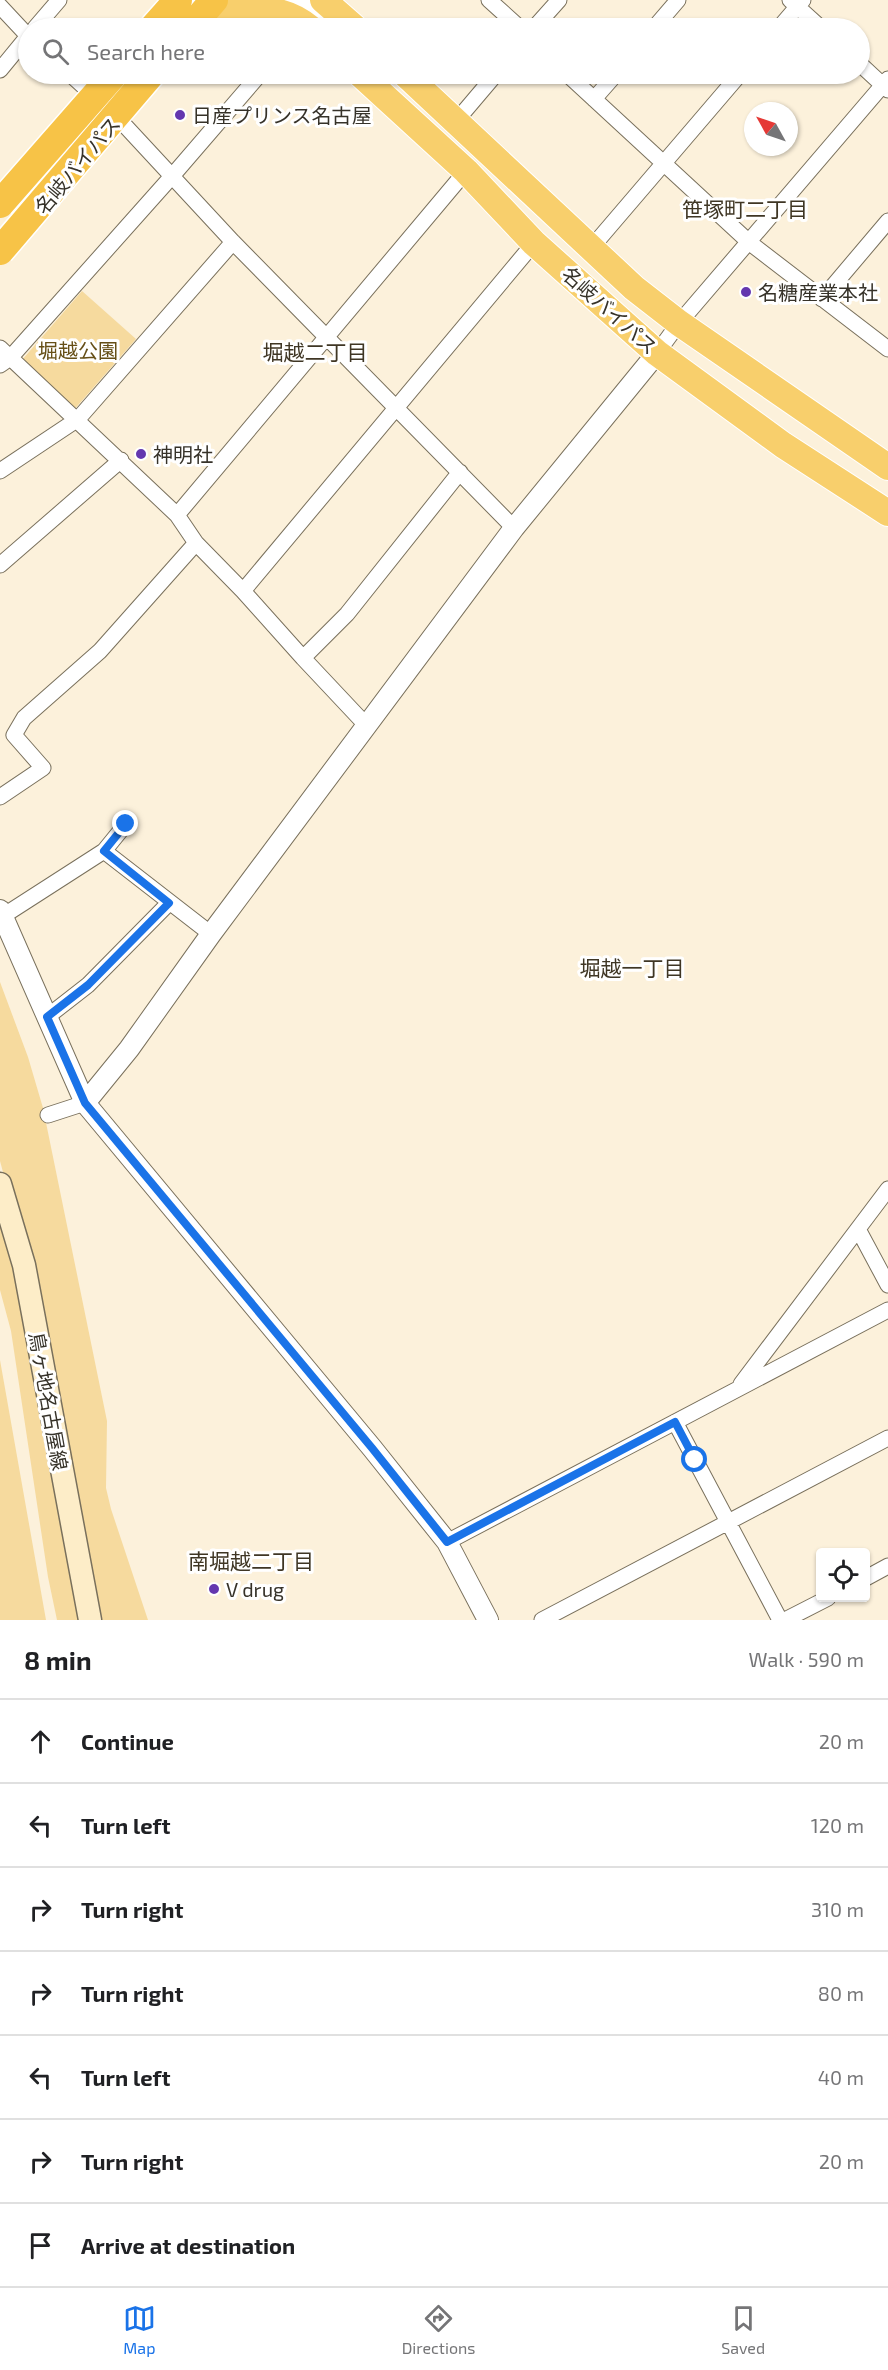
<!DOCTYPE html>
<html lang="en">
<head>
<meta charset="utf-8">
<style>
  :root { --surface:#fff; --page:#f2f2f2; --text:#202124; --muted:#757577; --line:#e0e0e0; --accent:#1a73e8 }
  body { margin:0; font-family:"Exo 2","Noto Sans JP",sans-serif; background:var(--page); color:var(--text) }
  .controls { position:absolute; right:18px; bottom:18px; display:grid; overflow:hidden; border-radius:6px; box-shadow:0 2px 4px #0004 }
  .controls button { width:54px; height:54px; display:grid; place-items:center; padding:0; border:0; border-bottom:2px solid var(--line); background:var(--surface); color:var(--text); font:30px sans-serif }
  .compass { position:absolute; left:744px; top:102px; width:54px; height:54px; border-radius:50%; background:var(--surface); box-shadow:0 2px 4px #0004; rotate:310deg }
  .stop { position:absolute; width:18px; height:18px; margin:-14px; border:4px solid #1a73e8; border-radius:50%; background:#fff }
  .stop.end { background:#1a73e8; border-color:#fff; box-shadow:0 2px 6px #0008 }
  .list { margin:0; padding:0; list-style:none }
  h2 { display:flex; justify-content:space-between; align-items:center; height:78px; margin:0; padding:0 24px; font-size:26px }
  h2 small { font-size:20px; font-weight:400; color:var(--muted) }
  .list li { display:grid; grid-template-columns:39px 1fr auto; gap:18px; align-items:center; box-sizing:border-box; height:84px; padding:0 24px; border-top:2px solid var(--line) }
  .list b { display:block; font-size:22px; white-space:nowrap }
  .list em { font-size:20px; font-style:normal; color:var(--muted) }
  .icon { flex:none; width:33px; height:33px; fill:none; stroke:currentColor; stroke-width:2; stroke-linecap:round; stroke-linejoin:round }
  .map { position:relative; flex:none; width:888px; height:1620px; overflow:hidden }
  .search { position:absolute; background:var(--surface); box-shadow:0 2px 4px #0004; left:18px; right:18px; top:18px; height:66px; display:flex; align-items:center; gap:15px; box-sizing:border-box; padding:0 21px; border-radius:33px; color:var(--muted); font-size:22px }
  .sheet { height:666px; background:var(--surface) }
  nav { display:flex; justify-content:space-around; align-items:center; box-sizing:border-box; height:84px; border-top:2px solid var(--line); background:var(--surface); font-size:16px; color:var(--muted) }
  nav a { display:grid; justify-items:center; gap:3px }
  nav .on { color:var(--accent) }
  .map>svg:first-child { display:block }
  .green { fill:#f6da9e }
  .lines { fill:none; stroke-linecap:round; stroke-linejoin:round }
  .minor-casing { stroke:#79705c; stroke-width:17 }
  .tertiary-casing { stroke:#79705c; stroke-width:22 }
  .secondary-casing { stroke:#79705c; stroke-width:25 }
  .trunk-casing { stroke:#fff; stroke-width:28 }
  .motorway-casing { stroke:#fff; stroke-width:31 }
  .minor { stroke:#fff; stroke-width:15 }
  .tertiary { stroke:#fff; stroke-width:20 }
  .secondary { stroke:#fdedc8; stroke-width:22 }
  .trunk { stroke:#f8cf6c; stroke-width:26 }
  .motorway { stroke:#f7c347; stroke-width:28 }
  .motorway-bridge-casing { stroke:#fff; stroke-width:31; stroke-linecap:butt }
  .motorway-bridge { stroke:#f7c347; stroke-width:28 }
  .route { stroke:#1a73e8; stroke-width:8 }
  .poi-dot { fill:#6437af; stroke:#fff; stroke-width:2 }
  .labels { text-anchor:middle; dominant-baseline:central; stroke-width:6; stroke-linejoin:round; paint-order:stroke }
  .poi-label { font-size:20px; fill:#363229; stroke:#fff; text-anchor:start }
  .street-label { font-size:20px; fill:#363229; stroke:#fff }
  .park-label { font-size:20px; fill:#664f17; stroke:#fff }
  .neighbourhood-label { font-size:21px; fill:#3f3624; stroke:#fff }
</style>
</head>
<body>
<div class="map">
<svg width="888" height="1620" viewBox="0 0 888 1620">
  <rect width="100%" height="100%" fill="#fcf1db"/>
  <!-- green -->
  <path class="green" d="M 82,291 L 136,339 L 72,412 L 22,360 Z
    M 0,982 L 28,1057 L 43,1108 L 107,1421 L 106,1488 L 111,1509 L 148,1620 L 97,1620 L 46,1331 L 0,1161 Z
    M 0,1215 L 13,1258 L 80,1620 L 57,1620 L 48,1577 L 11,1331 L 0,1290 Z
    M 0,1360 L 46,1620 L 0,1620 Z"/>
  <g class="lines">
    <!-- minor casing -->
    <g class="minor-casing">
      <path id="minor" d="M 489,0 L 520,28
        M 790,0 L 821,28
        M 0,6 L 28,36 L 0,70
        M 35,28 L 59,0
        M 534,28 L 559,0
        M 654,28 L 678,0
        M 779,28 L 803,0
        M 860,64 L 888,90
        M 70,74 L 117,117 L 233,242 L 514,528
        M 567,74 L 750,243 L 888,349
        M 594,99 L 616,74
        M 457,120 L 496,74
        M 592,247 L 740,74
        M 822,299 L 888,221
        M 0,348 L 177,515 L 196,543 L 243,591 L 303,658 L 366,725
        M 657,353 L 679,323 L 888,79
        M 0,365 L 10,358 L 173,175 L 260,74
        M 0,471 L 78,419 L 233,242
        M 177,515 L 466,171
        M 0,565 L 121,460
        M 243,591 L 534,243
        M 303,658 L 347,614 L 460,472
        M 0,797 L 43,768 L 14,735 L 24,718 L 100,651 L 196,543
        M 104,851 L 211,934
        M 0,914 L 3,916 L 104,851 L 126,824
        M 47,1017 L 88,985 L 169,903
        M 48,1115 L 85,1103
        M 858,1229 L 888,1285
        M 741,1384 L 888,1189
        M 675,1422 L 780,1620
        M 447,1542 L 888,1310
        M 866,1578 L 888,1566
        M 542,1620 L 888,1438
        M 785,1620 L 828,1598"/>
    </g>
    <!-- tertiary casing -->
    <g class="tertiary-casing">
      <path id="tertiary" d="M 296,0 L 320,26
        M 0,910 L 85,1103 L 372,1448 L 447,1542 L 488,1620
        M 85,1103 L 129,1049 L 211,934 L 514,528 L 657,353"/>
    </g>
    <!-- secondary casing -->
    <g class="secondary-casing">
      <path id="secondary" d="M 0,1184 L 24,1265 L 90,1620"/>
    </g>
    <!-- trunk casing -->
    <g class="trunk-casing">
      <path id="trunk" d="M 323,0 L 355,28
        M 198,22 C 235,9 277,0 310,28
        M 360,74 L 466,171 L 534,243 L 657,353 L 783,445 L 888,513
        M 405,74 L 634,288 L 679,323 L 888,467"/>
    </g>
    <!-- motorway casing -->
    <g class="motorway-casing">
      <path id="motorway" d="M 153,28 L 178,0
        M 190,28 L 214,0"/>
    </g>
    <!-- minor -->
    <use href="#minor" class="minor"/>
    <!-- tertiary -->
    <use href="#tertiary" class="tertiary"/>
    <!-- secondary -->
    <use href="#secondary" class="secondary"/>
    <!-- trunk -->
    <use href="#trunk" class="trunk"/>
    <!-- motorway -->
    <use href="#motorway" class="motorway"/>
    <!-- motorway-bridge casing -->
    <g class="motorway-bridge-casing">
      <path id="motorway-bridge" d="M 0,204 L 114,74
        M 0,251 L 151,74"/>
    </g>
    <!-- motorway-bridge -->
    <use href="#motorway-bridge" class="motorway-bridge"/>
  </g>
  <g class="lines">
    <!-- route -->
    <path class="route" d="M 126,824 L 104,851 L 169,903 L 88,985 L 47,1017 L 85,1103 L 372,1448 L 447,1542 L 675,1422 L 695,1460"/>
  </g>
  <!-- markers -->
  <g class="poi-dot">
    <circle cx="180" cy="115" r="6"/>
    <circle cx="746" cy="292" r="6"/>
    <circle cx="141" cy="454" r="6"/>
    <circle cx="214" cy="1589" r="6"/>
  </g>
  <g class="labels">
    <!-- poi labels -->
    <g class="poi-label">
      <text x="192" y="115">日産プリンス名古屋</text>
      <text x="758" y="292">名糖産業本社</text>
      <text x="153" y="454">神明社</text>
      <text x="226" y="1589">V drug</text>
    </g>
    <!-- street labels -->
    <g class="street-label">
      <text transform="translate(77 165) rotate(-50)">名岐バイパス</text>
      <text transform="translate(610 310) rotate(42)">名岐バイパス</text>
      <text transform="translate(49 1401) rotate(80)">鳥ヶ地名古屋線</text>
    </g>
    <!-- park labels -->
    <g class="park-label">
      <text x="78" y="350">堀越公園</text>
    </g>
    <!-- neighbourhood labels -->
    <g class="neighbourhood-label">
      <text x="745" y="208">笹塚町二丁目</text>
      <text x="315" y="351">堀越二丁目</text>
      <text x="632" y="967">堀越一丁目</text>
      <text x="251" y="1560">南堀越二丁目</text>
    </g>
  </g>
</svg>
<div class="controls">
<button><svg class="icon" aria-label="locate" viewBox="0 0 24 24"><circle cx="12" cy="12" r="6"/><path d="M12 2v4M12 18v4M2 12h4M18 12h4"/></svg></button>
</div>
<svg class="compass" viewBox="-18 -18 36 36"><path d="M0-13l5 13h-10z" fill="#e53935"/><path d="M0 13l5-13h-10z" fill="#757577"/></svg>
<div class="stop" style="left:695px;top:1460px"></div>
<div class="stop end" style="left:126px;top:824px"></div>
<div class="search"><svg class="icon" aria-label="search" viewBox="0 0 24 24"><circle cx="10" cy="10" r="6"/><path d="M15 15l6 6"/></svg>Search here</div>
</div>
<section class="sheet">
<h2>8 min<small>Walk · 590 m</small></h2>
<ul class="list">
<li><svg class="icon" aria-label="ahead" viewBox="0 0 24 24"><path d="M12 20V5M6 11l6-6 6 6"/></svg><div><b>Continue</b></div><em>20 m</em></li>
<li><svg class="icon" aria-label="left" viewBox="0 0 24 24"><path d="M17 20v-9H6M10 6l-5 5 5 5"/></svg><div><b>Turn left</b></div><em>120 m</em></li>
<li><svg class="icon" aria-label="right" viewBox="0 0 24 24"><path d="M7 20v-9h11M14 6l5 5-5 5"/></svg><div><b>Turn right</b></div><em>310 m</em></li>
<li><svg class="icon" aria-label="right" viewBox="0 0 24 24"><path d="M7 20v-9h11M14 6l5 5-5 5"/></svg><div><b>Turn right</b></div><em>80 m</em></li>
<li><svg class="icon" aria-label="left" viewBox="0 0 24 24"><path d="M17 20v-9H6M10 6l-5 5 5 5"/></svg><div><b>Turn left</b></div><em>40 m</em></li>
<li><svg class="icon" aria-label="right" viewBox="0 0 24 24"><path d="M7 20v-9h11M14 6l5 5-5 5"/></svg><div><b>Turn right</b></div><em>20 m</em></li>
<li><svg class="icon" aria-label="arrive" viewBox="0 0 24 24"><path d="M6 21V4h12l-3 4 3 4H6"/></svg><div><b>Arrive at destination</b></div></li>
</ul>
</section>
<nav>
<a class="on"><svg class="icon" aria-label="map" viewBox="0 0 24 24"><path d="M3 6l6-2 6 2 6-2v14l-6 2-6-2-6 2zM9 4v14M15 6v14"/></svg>Map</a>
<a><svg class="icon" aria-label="directions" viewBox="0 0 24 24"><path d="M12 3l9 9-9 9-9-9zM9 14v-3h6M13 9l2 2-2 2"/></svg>Directions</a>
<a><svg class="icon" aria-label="saved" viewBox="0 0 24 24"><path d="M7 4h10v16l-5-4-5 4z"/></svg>Saved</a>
</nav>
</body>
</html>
